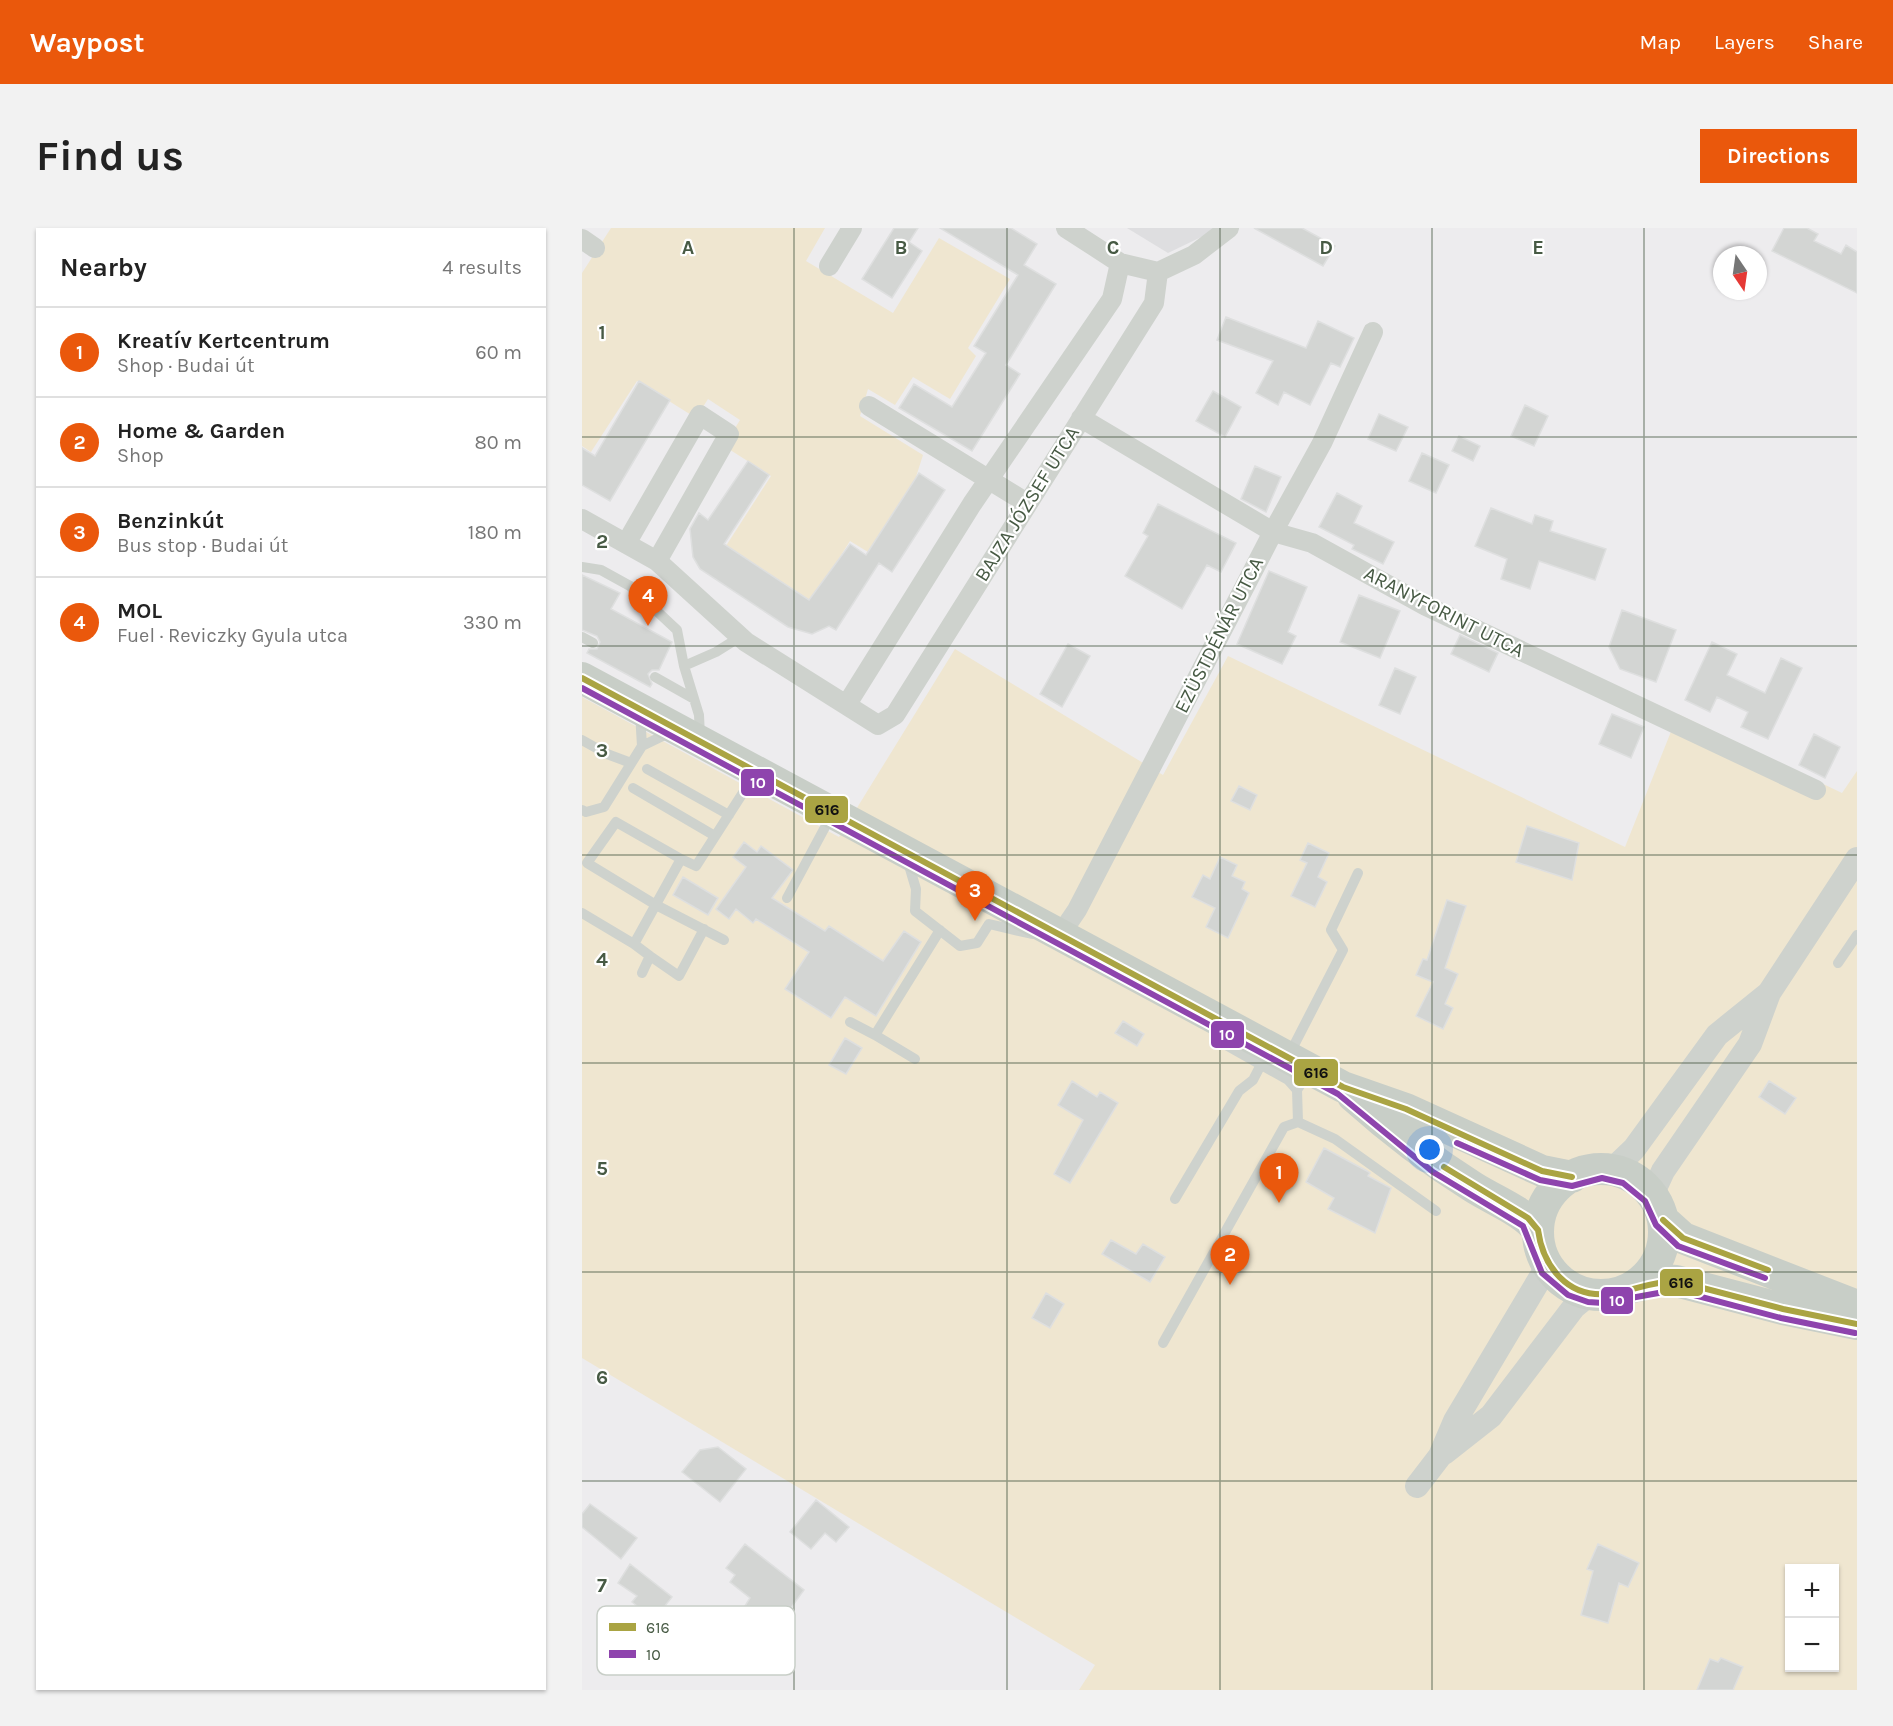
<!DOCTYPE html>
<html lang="en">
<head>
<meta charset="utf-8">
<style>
  :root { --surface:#fff; --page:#f2f2f2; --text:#222; --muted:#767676; --line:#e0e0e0; --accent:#ea580c }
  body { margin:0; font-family:Karla,sans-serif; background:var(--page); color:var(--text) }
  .controls { position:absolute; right:18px; bottom:18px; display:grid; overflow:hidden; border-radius:0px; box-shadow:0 2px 4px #0004 }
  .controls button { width:54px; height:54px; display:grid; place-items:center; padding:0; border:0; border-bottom:2px solid var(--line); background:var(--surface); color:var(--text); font:30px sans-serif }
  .compass { position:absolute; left:1131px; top:18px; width:54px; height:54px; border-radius:50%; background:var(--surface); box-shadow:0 2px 4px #0004; rotate:167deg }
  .you { position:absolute; left:848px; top:922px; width:21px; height:21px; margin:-15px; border:4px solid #fff; border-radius:50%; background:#1a73e8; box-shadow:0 0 0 9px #1a73e833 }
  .badge { display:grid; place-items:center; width:39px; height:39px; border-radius:50%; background:var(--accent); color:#fff; font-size:20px; font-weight:700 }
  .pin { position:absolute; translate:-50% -50px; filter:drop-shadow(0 2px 3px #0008) }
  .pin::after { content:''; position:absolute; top:32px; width:21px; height:18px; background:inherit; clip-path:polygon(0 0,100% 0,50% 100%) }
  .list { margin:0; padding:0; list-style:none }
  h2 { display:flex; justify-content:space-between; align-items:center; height:78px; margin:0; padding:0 24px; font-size:26px }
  h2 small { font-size:20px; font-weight:400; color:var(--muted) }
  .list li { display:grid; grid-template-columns:39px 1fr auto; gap:18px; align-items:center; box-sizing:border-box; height:90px; padding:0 24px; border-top:2px solid var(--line) }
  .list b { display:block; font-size:22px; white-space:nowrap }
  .list p { margin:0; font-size:20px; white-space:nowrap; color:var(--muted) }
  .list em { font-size:20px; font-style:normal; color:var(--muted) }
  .map { position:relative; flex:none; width:1275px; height:1462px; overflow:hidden; border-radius:0px }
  header { display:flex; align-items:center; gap:36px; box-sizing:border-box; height:84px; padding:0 30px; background:var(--accent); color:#fff }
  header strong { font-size:28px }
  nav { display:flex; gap:33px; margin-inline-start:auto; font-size:21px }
  .intro { display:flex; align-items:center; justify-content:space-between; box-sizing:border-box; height:144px; padding:0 36px }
  h1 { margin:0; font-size:42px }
  .button { padding:15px 27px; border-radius:0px; background:var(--accent); color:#fff; font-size:21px; font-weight:700 }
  main { display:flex; gap:36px; padding:0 36px }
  aside { flex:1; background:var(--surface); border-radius:0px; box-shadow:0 2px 4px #0004 }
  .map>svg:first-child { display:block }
  .education { fill:#dedee0 }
  .green { fill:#efe6d0; fill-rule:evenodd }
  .building { fill:#d3d5d3; stroke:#dedfdf; stroke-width:1.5 }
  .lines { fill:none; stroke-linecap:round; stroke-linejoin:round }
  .service { stroke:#ced2cd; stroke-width:10 }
  .minor { stroke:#ced2cd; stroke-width:20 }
  .tertiary { stroke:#ced2cd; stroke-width:24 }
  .primary { stroke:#c8cec7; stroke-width:32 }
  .bus-1-casing { stroke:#fff; stroke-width:10 }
  .bus-2-casing { stroke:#fff; stroke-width:10 }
  .bus-1 { stroke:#aaa443; stroke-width:6 }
  .bus-2 { stroke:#8e44ad; stroke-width:6 }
  .grid { fill:none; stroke:#475a44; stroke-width:1.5; stroke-opacity:0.55 }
  .labels { text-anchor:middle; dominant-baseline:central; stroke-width:4.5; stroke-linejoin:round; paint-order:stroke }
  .street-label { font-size:20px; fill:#475a44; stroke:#fff }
  .key { fill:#fff; stroke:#c8cec7; stroke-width:1.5 }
  .key-label { font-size:16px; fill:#475a44 }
  .grid-label { font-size:20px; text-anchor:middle; font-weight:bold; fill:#475a44; stroke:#fff; stroke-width:4.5; stroke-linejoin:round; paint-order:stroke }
  .line-badge { stroke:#fff; stroke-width:2 }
  .badge-label { font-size:16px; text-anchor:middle; font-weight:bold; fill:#fff }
  .pale-badge-label { font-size:16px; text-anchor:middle; font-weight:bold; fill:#111 }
</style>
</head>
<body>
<header>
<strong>Waypost</strong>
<nav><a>Map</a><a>Layers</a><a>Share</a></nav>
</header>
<div class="intro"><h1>Find us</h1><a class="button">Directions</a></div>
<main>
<aside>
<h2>Nearby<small>4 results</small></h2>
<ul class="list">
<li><span class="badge">1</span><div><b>Kreatív Kertcentrum</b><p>Shop · Budai út</p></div><em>60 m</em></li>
<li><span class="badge">2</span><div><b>Home &amp; Garden</b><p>Shop</p></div><em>80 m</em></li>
<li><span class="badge">3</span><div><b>Benzinkút</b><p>Bus stop · Budai út</p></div><em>180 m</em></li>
<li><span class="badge">4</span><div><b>MOL</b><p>Fuel · Reviczky Gyula utca</p></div><em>330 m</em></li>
</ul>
</aside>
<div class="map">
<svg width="1275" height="1462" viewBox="0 0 1275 1462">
  <rect width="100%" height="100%" fill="#edecee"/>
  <!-- education -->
  <path class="education" d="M 545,0 L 638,0 L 586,25 Z"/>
  <!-- green -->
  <path class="green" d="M 29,0 L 243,0 L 224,33 L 311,85 L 357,10 L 428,51 L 386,120 L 394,128 L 368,171 L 331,149 L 313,177 L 286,161 L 278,188 L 341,227 L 333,252 L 286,324 L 268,313 L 228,376 L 142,321 L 189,248 L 142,218 L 158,192 L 126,171 L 114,190 L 55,153 L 9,224 L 0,218 L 0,45 Z
    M 373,421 L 581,547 L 646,428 L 1043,619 L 1096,486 L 1260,565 L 1275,543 L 1275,1462 L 497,1462 L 513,1437 L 0,1130 L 0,469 L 257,609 ZM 1208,1340 L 1252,1340 L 1252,1440 L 1208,1440 Z"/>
  <!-- building -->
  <path class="building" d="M 312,0 L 336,0 L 327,14 L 340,23 L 310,70 L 280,51 Z
    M 358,0 L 429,0 L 455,16 L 442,37 L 474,56 L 424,137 L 438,146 L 390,223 L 317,180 L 332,156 L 370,179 L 404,125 L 392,118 L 436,47 Z
    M 672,0 L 720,0 L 753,18 L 741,38 Z
    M 1202,0 L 1225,0 L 1236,6 L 1232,13 L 1259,26 L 1264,17 L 1275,24 L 1275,65 L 1190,23 Z
    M 644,89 L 724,120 L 736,93 L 772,110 L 758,139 L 749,135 L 728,177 L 702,164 L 696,177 L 674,165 L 691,133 L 635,112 Z
    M 57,153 L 88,172 L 28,273 L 0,257 L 0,220 L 13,228 Z
    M 631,163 L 659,179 L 643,209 L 614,193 Z
    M 943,177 L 966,188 L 952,218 L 929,208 Z
    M 797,186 L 826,199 L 814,223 L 786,211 Z
    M 877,208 L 898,218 L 891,233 L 870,223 Z
    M 840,225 L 867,237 L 854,265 L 827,253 Z
    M 166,233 L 187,247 L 142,316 L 227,372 L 268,316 L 284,327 L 337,245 L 363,262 L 310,344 L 297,335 L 254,402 L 247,398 L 230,406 L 206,399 L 118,341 L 111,329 L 108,301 L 117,285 L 126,292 Z
    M 673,238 L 699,249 L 684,284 L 659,271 Z
    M 755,265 L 780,278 L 772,295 L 812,314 L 801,336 L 770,321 L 772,317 L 737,299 Z
    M 576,276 L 654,315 L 639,344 L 625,337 L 600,381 L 543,348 L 566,308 L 561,305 Z
    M 909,280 L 950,296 L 953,287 L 971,293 L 968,303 L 1024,321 L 1013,352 L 957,333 L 948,361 L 919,351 L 925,331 L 893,318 Z
    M 687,343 L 725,359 L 706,404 L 714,408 L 700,436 L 655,416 Z
    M 0,347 L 38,365 L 29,381 L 90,414 L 77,442 L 70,442 L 66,446 L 70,456 L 68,459 L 5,425 L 7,421 L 15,421 L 18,414 L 15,408 L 0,402 Z
    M 777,367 L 818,383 L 798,430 L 758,414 Z
    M 1040,382 L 1094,402 L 1074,454 L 1038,441 L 1027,419 Z
    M 878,407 L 916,425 L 907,444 L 869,426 Z
    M 1130,414 L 1155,426 L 1145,447 L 1183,465 L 1199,430 L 1220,440 L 1186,511 L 1159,499 L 1166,484 L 1135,469 L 1128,484 L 1103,472 Z
    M 486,416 L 508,428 L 480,479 L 458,466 Z
    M 813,440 L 834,449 L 818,486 L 797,477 Z
    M 1030,486 L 1062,499 L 1049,530 L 1017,516 Z
    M 1232,506 L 1258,519 L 1243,550 L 1217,537 Z
    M 657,558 L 675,567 L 668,582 L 649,573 Z
    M 945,598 L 997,615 L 990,652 L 934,634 Z
    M 162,614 L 175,624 L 179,618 L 211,642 L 190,670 L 243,703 L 247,698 L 301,733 L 322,703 L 339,714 L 294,788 L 263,769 L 249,790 L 203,761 L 227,724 L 174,691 L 171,695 L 154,681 L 147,691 L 134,681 L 164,639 L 151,629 Z
    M 726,615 L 747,625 L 736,649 L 745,654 L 733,679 L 709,668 L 725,635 L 718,632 Z
    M 638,629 L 655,637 L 650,648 L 663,654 L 660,661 L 667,665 L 646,710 L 624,699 L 633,680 L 610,669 L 621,647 L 628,651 Z
    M 101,649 L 136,670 L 126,687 L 91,667 Z
    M 865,672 L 884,678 L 863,740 L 876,746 L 863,776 L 871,780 L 861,801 L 834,788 L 851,754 L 834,747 L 841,731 L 845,732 Z
    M 541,793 L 562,806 L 555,818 L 533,805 Z
    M 263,810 L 280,820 L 264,846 L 247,837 Z
    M 490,853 L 515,869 L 518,864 L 536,875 L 488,955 L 472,946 L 501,892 L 476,877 Z
    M 1187,853 L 1214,870 L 1203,886 L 1177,869 Z
    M 742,920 L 785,943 L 788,945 L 786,948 L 809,960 L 793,1005 L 746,981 L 752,970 L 724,954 Z
    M 529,1012 L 554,1026 L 561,1016 L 583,1029 L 568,1054 L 520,1026 Z
    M 464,1065 L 482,1076 L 468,1100 L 450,1090 Z
    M 136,1219 L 164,1241 L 138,1274 L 100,1244 L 118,1222 Z
    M 234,1272 L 267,1299 L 254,1314 L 243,1305 L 229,1321 L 208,1304 Z
    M 8,1276 L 55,1310 L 39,1331 L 0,1299 L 0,1286 Z
    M 163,1316 L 222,1362 L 192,1403 L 195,1405 L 184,1424 L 148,1402 L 168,1370 L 148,1354 L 153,1347 L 144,1340 Z
    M 1016,1316 L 1057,1335 L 1046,1359 L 1037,1355 L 1026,1395 L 999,1387 L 1011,1343 L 1005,1341 Z
    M 48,1336 L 90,1369 L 72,1392 L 50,1374 L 55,1368 L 36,1355 Z
    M 1139,1430 L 1161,1439 L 1151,1462 L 1115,1462 L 1128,1431 L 1136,1434 Z"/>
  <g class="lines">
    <!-- service -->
    <path class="service" d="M 0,339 L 19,342 L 48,358 L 95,402 L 102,438 L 117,487 L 118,508
      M 0,409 L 11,415
      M 102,438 L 134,424 L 158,409
      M 73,449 L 112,471
      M 58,485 L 60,518
      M 0,512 L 25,526 L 49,535
      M 65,541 L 147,587
      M 51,560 L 133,608
      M 0,582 L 4,584 L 22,579 L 60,518 L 91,503
      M 99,631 L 34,594 L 5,635 L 74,677 L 142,712
      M 326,634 L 334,661 L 333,683 L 378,718 L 395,715 L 407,696 L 450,706
      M 205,670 L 249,588
      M 0,685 L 52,716
      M 68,728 L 97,748 L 122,701
      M 1256,735 L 1275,707
      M 60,745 L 68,728 L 52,716 L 99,631 L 114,638 L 173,546
      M 268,794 L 293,807
      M 642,816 L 706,852 L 715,862
      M 707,827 L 761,722 L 749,702 L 776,645
      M 333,831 L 293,807 L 358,702
      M 727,844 L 715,862 L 716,894 L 753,911 L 854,983
      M 593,971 L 657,863 L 671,852 L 686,823
      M 581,1115 L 702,899 L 716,894"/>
    <!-- minor -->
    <path class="minor" d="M 484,0 L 538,35 L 576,44 L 612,27 L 647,0
      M 0,11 L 13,20
      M 247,38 L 270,0
      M 287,178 L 445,275
      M 499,190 L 691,304 L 730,315 L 844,378 L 1234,562
      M 0,291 L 75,333 L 164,414 L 296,497 L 313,487 L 572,75 L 576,44
      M 45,314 L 118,187 L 147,206 L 75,333
      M 265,476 L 390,276 L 530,71 L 538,35
      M 478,707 L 495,682 L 691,304 L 740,215 L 791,104"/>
    <!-- tertiary -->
    <path class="tertiary" d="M 1030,942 L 1052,921 L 1135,807 L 1187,765
      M 1070,967 L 1081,943 L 1168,816 L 1187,765 L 1275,631
      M 862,1225 L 909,1188 L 992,1079 L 1008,1066
      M 835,1258 L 858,1228 L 873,1193 L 966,1037"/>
    <!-- primary -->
    <path class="primary" d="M 0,450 L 761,859 L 824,881 L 960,943 L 990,949
      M 771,868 C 809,902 848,932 891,959 C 913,973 939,982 956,1002
      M956 1004a63 63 0 1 1 126 0a63 63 0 1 1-126 0Z
      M 1081,992 L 1101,1010 L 1275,1078
      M 1051,1059 L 1080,1052 L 1094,1053 L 1201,1081 L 1275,1096"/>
    <!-- bus-1 casing -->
    <g class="bus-1-casing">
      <path id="bus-1" d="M 0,450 L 761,859 L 824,881 L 960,943 L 990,949
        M 862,939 L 946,990 L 956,1002
        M 1081,992 L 1101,1010 L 1186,1042
        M 956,1002 C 961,1039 986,1070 1026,1066 C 1049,1064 1070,1053 1094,1053 L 1201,1081 L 1275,1096"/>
    </g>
    <!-- bus-2 casing -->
    <g class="bus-2-casing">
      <path id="bus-2" d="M 0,460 L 756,866 L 851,944 L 941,998 L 960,1045 L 986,1067 L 1006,1074 L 1021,1075 L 1093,1062 L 1199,1090 L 1273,1105
        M 875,915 L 958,952 L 990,958 L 1020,950 L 1041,955 L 1063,973 L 1074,997 L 1096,1018 L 1183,1050"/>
    </g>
    <!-- bus-1 -->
    <use href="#bus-1" class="bus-1"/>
    <!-- bus-2 -->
    <use href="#bus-2" class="bus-2"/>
  </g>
  <!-- grid -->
  <path class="grid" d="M 212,0 L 212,1462M 425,0 L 425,1462M 638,0 L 638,1462M 850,0 L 850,1462M 1062,0 L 1062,1462M 0,209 L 1275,209M 0,418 L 1275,418M 0,627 L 1275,627M 0,835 L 1275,835M 0,1044 L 1275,1044M 0,1253 L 1275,1253"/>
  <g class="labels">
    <!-- street labels -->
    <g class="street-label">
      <text transform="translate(445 276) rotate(-58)">BAJZA JÓZSEF UTCA</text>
      <text transform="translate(862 384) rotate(27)">ARANYFORINT UTCA</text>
      <text transform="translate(637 407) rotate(-63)">EZÜSTDÉNÁR UTCA</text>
    </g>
  </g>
  <!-- legend -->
  <rect x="15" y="1378" width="198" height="69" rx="9" class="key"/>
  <rect x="27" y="1395" width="27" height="8" fill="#aaa443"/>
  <rect x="27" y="1422" width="27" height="8" fill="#8e44ad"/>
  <g class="key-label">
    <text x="64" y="1405">616</text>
    <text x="64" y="1432">10</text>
  </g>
  <g class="grid-label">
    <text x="106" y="26">A</text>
    <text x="319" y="26">B</text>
    <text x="531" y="26">C</text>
    <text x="744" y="26">D</text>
    <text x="956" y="26">E</text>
    <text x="20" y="111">1</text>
    <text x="20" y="320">2</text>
    <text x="20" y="529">3</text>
    <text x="20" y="738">4</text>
    <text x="20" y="947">5</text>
    <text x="20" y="1156">6</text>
    <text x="20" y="1364">7</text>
  </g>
  <g class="line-badge">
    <rect x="158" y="540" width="35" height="29" rx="6" fill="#8e44ad"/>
    <rect x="222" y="567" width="45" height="29" rx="6" fill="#aaa443"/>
    <rect x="628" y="792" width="35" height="29" rx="6" fill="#8e44ad"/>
    <rect x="711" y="830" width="46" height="29" rx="6" fill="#aaa443"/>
    <rect x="1077" y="1040" width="45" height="29" rx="6" fill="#aaa443"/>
    <rect x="1018" y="1058" width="34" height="29" rx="6" fill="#8e44ad"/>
  </g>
  <g class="badge-label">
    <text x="176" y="560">10</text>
    <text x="645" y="812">10</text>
    <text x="1035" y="1078">10</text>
  </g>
  <g class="pale-badge-label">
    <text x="245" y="587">616</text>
    <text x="734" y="850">616</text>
    <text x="1099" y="1060">616</text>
  </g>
</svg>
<div class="controls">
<button>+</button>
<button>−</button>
</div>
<svg class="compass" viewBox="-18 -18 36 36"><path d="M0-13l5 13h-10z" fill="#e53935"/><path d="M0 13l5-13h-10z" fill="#767676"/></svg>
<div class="you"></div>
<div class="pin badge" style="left:697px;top:975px">1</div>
<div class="pin badge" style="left:648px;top:1057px">2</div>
<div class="pin badge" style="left:393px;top:693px">3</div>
<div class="pin badge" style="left:66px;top:398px">4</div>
</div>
</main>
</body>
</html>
